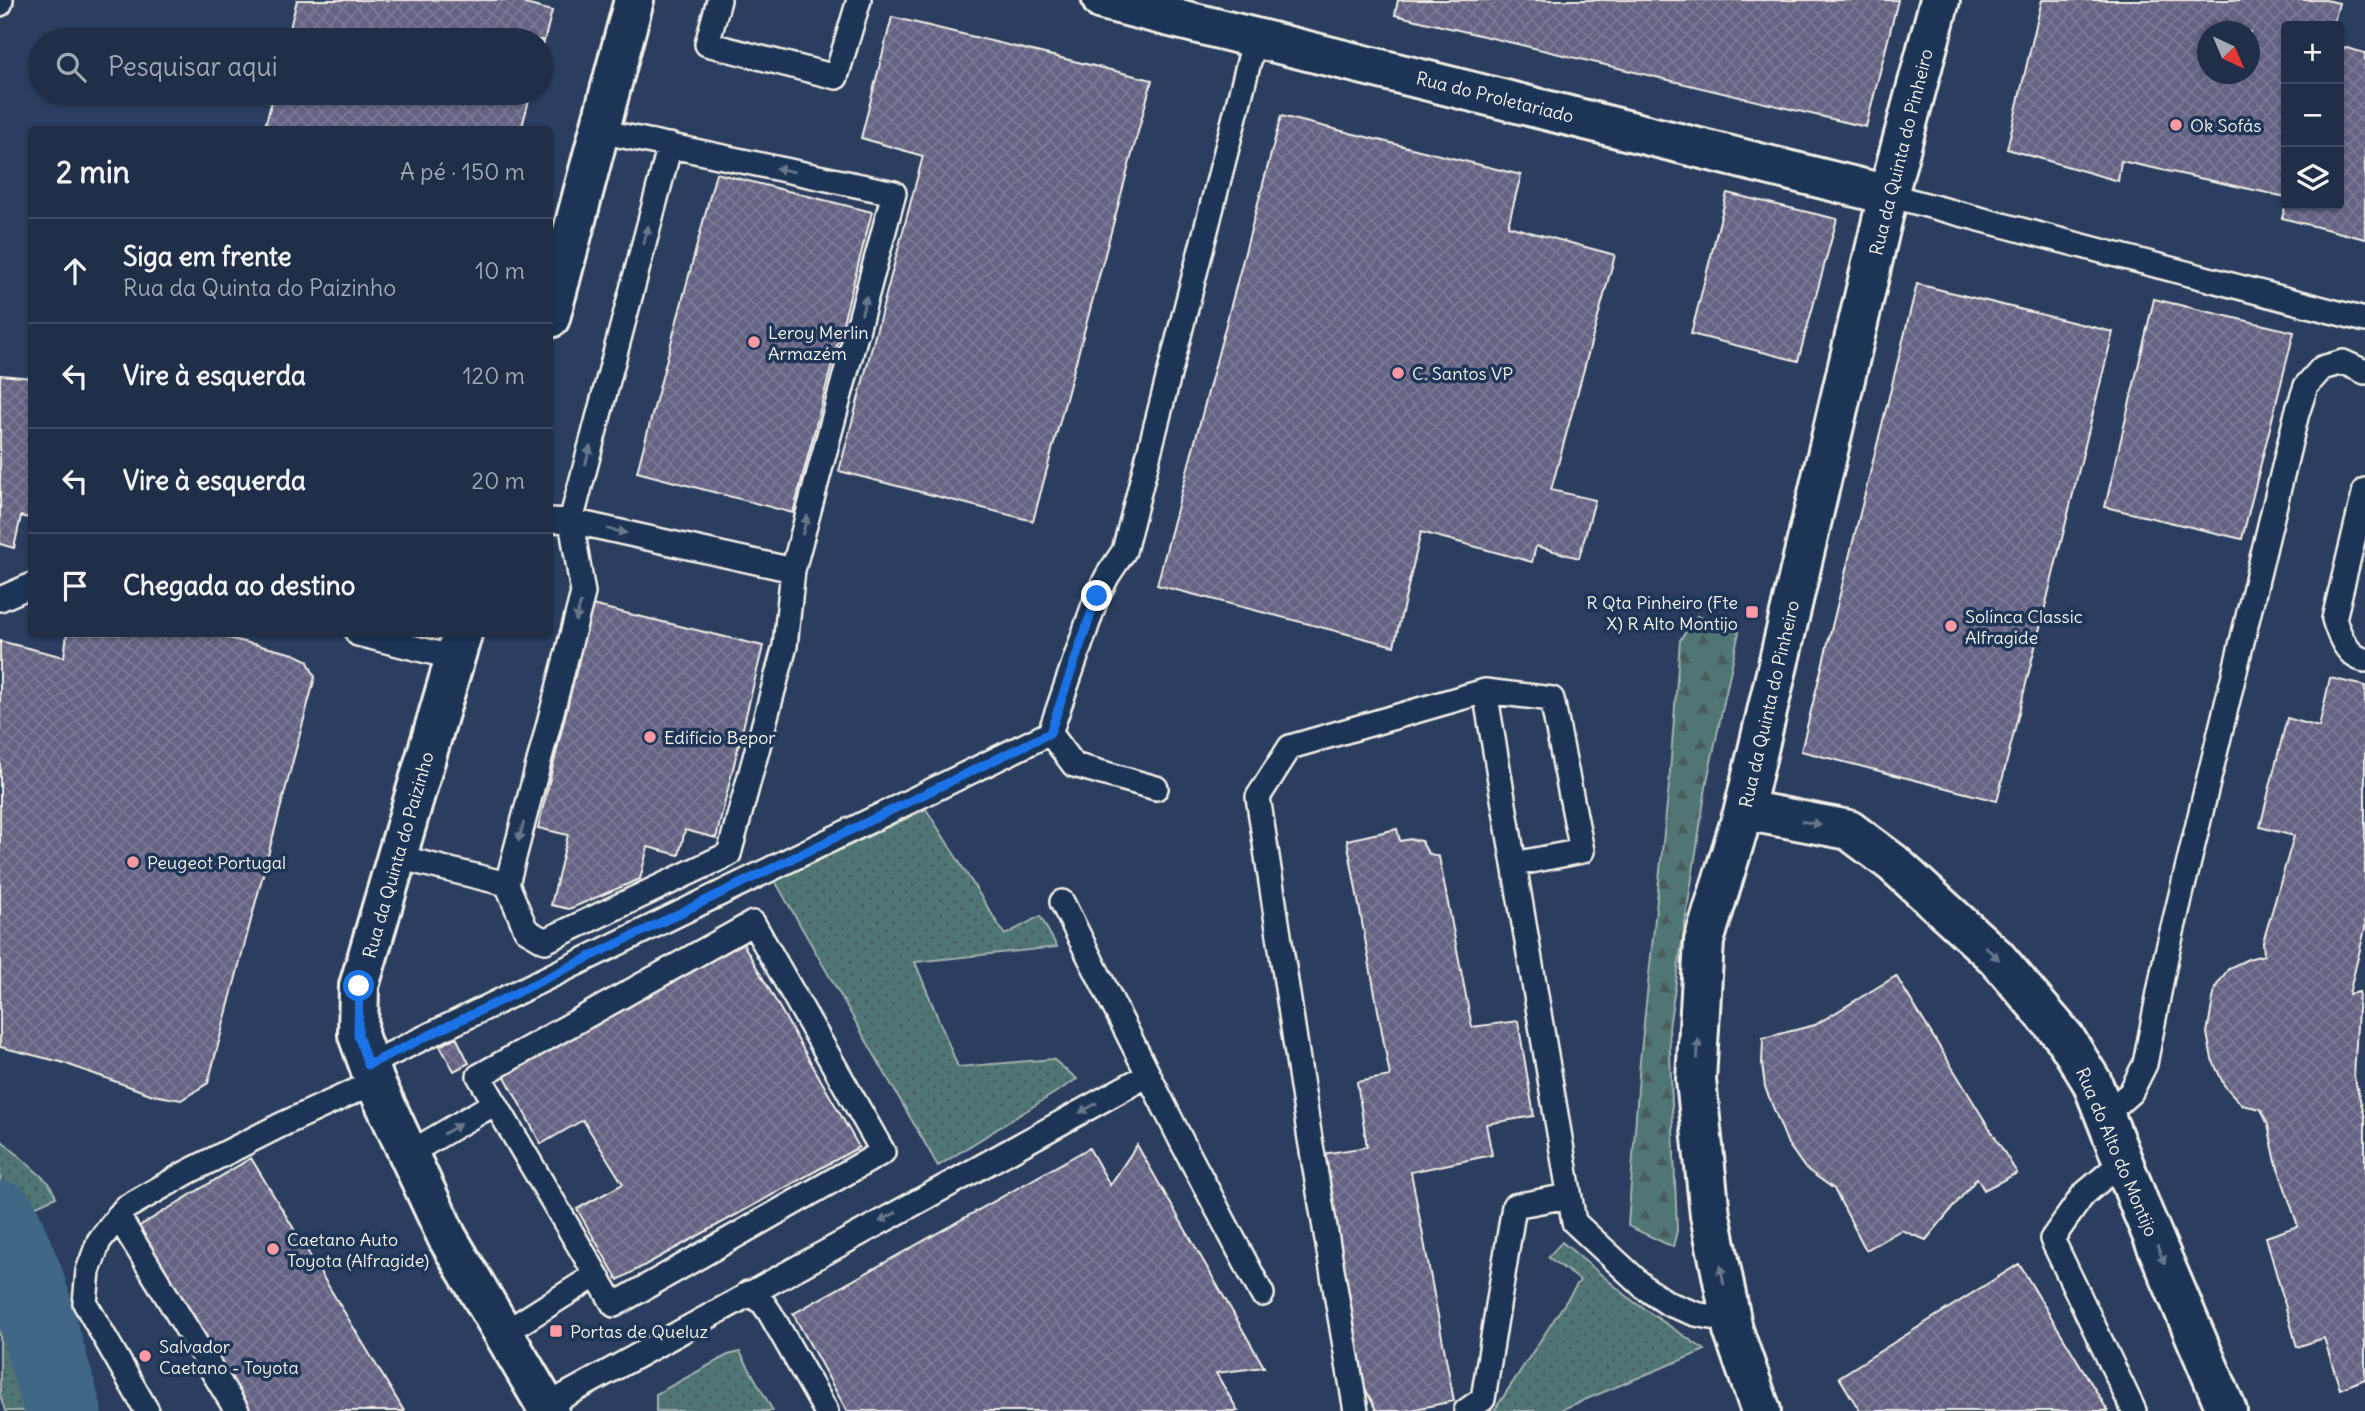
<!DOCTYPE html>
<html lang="pt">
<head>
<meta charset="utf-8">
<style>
  :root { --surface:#202e48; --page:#28364f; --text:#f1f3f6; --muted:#a2a8b4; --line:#3d4a60 }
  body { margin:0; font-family:Delius,sans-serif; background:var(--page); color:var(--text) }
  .controls { position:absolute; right:21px; top:21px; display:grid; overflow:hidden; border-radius:7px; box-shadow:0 2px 5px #0004 }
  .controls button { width:63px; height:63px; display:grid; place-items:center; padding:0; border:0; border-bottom:2px solid var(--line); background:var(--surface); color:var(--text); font:35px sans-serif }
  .compass { position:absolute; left:2197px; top:21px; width:63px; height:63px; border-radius:50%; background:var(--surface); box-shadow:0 2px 5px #0004; rotate:136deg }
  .stop { position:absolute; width:21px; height:21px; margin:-16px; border:5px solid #1a73e8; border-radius:50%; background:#fff }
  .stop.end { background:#1a73e8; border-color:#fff; box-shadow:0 2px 7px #0008 }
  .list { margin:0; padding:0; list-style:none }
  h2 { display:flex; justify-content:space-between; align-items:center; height:91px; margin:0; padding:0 28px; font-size:30px }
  h2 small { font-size:23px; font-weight:400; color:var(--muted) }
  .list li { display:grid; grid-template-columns:46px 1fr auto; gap:21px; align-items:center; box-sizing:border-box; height:105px; padding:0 28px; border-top:2px solid var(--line) }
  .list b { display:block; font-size:26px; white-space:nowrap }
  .list p { margin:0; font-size:23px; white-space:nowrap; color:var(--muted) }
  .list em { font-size:23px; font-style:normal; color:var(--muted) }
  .icon { flex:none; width:38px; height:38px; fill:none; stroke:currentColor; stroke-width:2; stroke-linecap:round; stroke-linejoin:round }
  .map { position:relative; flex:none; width:2365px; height:1411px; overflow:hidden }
  .search { position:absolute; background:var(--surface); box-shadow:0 2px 5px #0004; left:28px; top:28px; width:525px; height:77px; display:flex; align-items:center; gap:18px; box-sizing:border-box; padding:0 24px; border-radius:38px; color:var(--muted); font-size:26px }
  .panel { position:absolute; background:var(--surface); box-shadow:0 2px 5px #0004; left:28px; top:126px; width:525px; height:511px; border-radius:7px }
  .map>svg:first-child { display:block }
  .green { fill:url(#green-dots); stroke:#a2b2ae; stroke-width:2 }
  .forest { fill:url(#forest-firs); stroke:#a2b2ae; stroke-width:2 }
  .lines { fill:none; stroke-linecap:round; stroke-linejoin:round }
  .river { stroke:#3f6886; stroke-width:77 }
  .building { fill:url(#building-cross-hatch); stroke:#f4f1e8; stroke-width:2; fill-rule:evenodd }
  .lane-casing { stroke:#f4f1e8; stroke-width:28 }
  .street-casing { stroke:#f4f1e8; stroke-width:44 }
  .secondary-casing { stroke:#f4f1e8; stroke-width:44 }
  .lane { stroke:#1d3557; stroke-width:23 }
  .street { stroke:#1d3557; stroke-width:38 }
  .secondary { stroke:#1d3557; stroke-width:38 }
  .oneway { fill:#68778a }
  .route { stroke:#1a73e8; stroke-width:9 }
  .poi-dot { fill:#ff9aa2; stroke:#1d3557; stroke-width:2.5 }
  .labels { text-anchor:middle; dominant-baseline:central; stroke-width:7; stroke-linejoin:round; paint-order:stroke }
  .street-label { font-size:18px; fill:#f4f1e8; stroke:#1d3557 }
  .poi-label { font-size:18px; fill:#f4f1e8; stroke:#1d3557; text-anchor:start }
</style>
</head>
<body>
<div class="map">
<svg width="2365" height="1411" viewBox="0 0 2365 1411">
  <defs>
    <pattern id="green-dots" width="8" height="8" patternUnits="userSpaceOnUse" patternTransform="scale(1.75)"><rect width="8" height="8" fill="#4f7475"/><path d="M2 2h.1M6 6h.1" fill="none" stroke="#4c5c5b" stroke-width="1.8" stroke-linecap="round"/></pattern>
    <pattern id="forest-firs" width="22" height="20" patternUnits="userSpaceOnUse" patternTransform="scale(1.75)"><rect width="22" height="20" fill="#4f7475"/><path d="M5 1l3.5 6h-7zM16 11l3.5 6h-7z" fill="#4c5c5b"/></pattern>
    <pattern id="building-cross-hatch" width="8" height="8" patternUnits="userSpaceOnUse" patternTransform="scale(1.75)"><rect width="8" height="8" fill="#656383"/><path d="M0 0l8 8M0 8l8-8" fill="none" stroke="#7c7a95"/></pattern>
  </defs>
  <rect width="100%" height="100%" fill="#2b3e60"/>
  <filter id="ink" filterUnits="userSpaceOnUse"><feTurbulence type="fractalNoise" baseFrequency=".0143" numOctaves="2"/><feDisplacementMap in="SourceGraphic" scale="14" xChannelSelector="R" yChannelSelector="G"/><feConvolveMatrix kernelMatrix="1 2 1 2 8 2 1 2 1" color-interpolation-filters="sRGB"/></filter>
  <g filter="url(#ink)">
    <!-- green -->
    <path class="green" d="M 926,809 L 1005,935 L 1040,916 L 1057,947 L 915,962 L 958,1067 L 1053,1059 L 1077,1079 L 938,1166 L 775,881 Z
      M 0,1139 L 49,1183 L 56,1197 L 30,1209 L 33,1224 L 63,1293 L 94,1411 L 5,1411 L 0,1395 Z
      M 1562,1242 L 1634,1302 L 1705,1350 L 1558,1411 L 1494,1411 L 1580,1280 L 1548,1257 Z
      M 740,1352 L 773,1411 L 656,1411 L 656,1394 L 728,1355 Z"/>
    <!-- forest -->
    <path class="forest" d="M 1697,616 L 1739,632 L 1707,781 L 1669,1027 L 1677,1231 L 1673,1247 L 1628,1226 L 1640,1061 L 1669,785 L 1680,640 Z"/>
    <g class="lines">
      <!-- river -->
      <path class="river" d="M 0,1219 L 26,1282 L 63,1411"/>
    </g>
    <!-- building -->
    <path class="building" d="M 297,0 L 526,0 L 525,4 L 552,11 L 541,53 L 541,40 L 287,40 Z
      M 1398,0 L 1898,0 L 1866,127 L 1395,15 Z
      M 2042,0 L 2326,0 L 2339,3 L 2333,26 L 2286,26 L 2286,197 L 2121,161 L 2118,181 L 2007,149 ZM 2208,32 L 2250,32 L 2250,74 L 2208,74 Z
      M 892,17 L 1152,80 L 1033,521 L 839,471 L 923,156 L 861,138 Z
      M 2339,46 L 2365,53 L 2365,239 L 2282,218 L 2286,205 L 2339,205 Z
      M 274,93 L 531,93 L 521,130 L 264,130 Z
      M 1281,116 L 1521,175 L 1508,226 L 1615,255 L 1551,490 L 1595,500 L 1579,558 L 1536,546 L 1532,562 L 1421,532 L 1394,646 L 1157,585 Z
      M 716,173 L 872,212 L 793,513 L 637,472 Z
      M 1727,193 L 1837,219 L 1798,361 L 1691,334 Z
      M 1917,284 L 2113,332 L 1997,801 L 1801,751 Z
      M 2154,299 L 2294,332 L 2242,539 L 2105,507 Z
      M 0,375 L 32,378 L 32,519 L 21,516 L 14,548 L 0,544 Z
      M 592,605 L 763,646 L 716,838 L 685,830 L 679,855 L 648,847 L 640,879 L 569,909 L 551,905 L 568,835 L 538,828 Z
      M 67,634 L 212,634 L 294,654 L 307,660 L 315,677 L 208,1083 L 181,1100 L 153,1095 L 61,1062 L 0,1047 L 0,641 L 64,657 Z
      M 2330,678 L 2365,686 L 2365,929 L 2349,994 L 2359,992 L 2354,1077 L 2365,1118 L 2365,1379 L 2340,1389 L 2324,1338 L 2297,1347 L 2266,1237 L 2298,1226 L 2276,1162 L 2268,1125 L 2261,1109 L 2242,1105 L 2224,1085 L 2212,1059 L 2207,1033 L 2215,988 L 2229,968 L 2248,959 L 2264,955 L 2263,942 L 2294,836 L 2260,827 L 2287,718 L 2319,727 Z
      M 1397,829 L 1400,841 L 1411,839 L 1421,841 L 1428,853 L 1439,857 L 1472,1027 L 1518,1021 L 1534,1116 L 1486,1124 L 1492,1155 L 1411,1172 L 1454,1401 L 1406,1411 L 1382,1411 L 1376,1410 L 1364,1386 L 1322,1154 L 1367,1147 L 1357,1082 L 1390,1076 L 1347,840 Z
      M 741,940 L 859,1147 L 618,1280 L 577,1209 L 623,1184 L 583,1120 L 541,1144 L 503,1073 Z
      M 1896,976 L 2017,1173 L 1984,1190 L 1977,1178 L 1926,1240 L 1901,1230 L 1866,1250 L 1834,1189 L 1805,1168 L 1788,1144 L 1765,1087 L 1762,1064 L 1763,1038 L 1815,1025 Z
      M 456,1037 L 469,1063 L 454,1071 L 440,1046 Z
      M 1137,1145 L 1264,1367 L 1216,1373 L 1238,1411 L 847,1411 L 793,1314 L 1089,1148 L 1110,1185 Z
      M 251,1158 L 404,1411 L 249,1411 L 138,1227 Z
      M 2019,1264 L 2108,1411 L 1860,1411 L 1839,1377 Z"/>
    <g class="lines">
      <!-- lane casing -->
      <g class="lane-casing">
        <path id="lane" d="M 719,0 L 707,44 L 836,77 L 859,0
          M 0,4 L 1,0
          M 1888,195 L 2365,320
          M 2365,490 L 2334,619 C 2339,635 2347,657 2365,660
          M 550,520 L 571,521 L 793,570 L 894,193 L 600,131
          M 0,599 L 32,585
          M 358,634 L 455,658
          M 1050,733 L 1074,765 L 1156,788
          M 398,857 L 507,884 L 583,593 L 571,521 L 670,145
          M 1515,864 L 1582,851 L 1552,699 L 1485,691 L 1574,1222 L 1645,1288 L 1669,1304 L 1696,1314 L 1731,1321
          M 507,884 L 526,930 L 545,941 L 729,854 L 785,646 L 793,570
          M 1062,902 L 1182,1142 L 1262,1294
          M 753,923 L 883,1152 L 614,1305 L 479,1076 Z
          M 368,1065 L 1050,733 L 1097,596 L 1108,575 L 1124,551 L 1255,38
          M 2105,1115 L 2131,1092 L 2145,1064 L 2166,957 L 2297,413 L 2306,386 L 2322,368 L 2343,362 L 2365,372
          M 408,1154 L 495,1103
          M 2123,1161 L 2083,1195 L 2052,1239 L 2134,1411
          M 118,1216 L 237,1411
          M 748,1293 L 763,1303 L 770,1313 L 826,1411
          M 504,1333 L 596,1275
          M 546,1406 L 1148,1075
          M 147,1411 L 85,1303 L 88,1271 L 99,1241 L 125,1208 L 188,1172 L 281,1125 L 375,1082
          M 1356,1411 L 1310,1139 L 1258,797 L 1290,747 L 1485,691
          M 1466,1411 L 1483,1399 L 1514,1206 L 1568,1196"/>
      </g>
      <!-- street casing -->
      <g class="street-casing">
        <path id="street" d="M 1102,0 L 1888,195
          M 1744,810 L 1849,830 L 1893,863 L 1996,957 L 2065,1038 L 2092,1082 L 2142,1211 L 2227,1411
          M 1761,1411 L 1733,1330 L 1710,1215 L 1696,1080 L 1704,941 L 1744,810 L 1888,195 L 1940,0"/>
      </g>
      <!-- secondary casing -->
      <g class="secondary-casing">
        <path id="secondary" d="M 550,318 L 634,0
          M 462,634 L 359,986 L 358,1035 L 375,1082 L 447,1237 L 549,1411"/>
      </g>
      <!-- lane -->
      <use href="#lane" class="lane"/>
      <!-- street -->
      <use href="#street" class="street"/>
      <!-- secondary -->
      <use href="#secondary" class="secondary"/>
    </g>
    <!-- one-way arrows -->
    <defs><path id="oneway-solid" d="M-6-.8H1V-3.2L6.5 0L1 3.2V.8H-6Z" transform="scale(1.75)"/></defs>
    <g class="oneway">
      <use href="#oneway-solid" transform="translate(785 170) rotate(-168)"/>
      <use href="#oneway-solid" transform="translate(646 235) rotate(-75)"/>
      <use href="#oneway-solid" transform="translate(864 305) rotate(-75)"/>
      <use href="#oneway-solid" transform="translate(588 455) rotate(-75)"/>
      <use href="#oneway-solid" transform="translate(805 525) rotate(-75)"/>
      <use href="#oneway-solid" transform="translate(617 531) rotate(12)"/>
      <use href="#oneway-solid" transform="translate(578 612) rotate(105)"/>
      <use href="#oneway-solid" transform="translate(1811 823) rotate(11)"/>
      <use href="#oneway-solid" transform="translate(521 832) rotate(105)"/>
      <use href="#oneway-solid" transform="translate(1992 953) rotate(44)"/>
      <use href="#oneway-solid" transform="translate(1698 1049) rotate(-87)"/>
      <use href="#oneway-solid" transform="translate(1088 1108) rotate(151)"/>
      <use href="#oneway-solid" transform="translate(452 1129) rotate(-30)"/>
      <use href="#oneway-solid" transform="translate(888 1217) rotate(151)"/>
      <use href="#oneway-solid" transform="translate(2161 1255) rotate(67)"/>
      <use href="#oneway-solid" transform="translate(1722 1275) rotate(-101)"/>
    </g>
  </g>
  <g class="lines" filter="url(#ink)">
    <!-- route -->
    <path class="route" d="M 359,986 L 358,1035 L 368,1065 L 1050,733 L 1097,596"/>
  </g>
  <!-- markers -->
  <g class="poi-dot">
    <circle cx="2176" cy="125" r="7"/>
    <circle cx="754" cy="342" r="7"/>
    <circle cx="1398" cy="373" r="7"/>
    <rect x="1745" y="605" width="14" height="14" rx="3.5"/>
    <circle cx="1951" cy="626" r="7"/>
    <circle cx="650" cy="737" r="7"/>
    <circle cx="133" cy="862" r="7"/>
    <circle cx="273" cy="1249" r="7"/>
    <rect x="549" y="1324" width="14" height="14" rx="3.5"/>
    <circle cx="145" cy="1356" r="7"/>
  </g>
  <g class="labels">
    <!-- street labels -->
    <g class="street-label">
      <text transform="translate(1495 97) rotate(14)">Rua do Proletariado</text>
      <text transform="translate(1901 152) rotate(-76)">Rua da Quinta do Pinheiro</text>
      <text transform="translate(1769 704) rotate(-77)">Rua da Quinta do Pinheiro</text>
      <text transform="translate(398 855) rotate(-74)">Rua da Quinta do Paizinho</text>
      <text transform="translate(2117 1152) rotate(67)">Rua do Alto do Montijo</text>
    </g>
    <!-- poi labels -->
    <g class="poi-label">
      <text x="2190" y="125">Ok Sofás</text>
      <text x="768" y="332">Leroy Merlin<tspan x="768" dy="21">Armazém</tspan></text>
      <text x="1412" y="373">C. Santos VP</text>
      <text x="1738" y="602" text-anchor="end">R Qta Pinheiro (Fte<tspan x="1738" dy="21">X) R Alto Montijo</tspan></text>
      <text x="1965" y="616">Solinca Classic<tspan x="1965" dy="21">Alfragide</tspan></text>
      <text x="664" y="737">Edifício Bepor</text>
      <text x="147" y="862">Peugeot Portugal</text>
      <text x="287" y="1239">Caetano Auto<tspan x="287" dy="21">Toyota (Alfragide)</tspan></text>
      <text x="570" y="1331">Portas de Queluz</text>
      <text x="159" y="1346">Salvador<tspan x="159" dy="21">Caetano - Toyota</tspan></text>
    </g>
  </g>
</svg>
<div class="controls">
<button>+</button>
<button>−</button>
<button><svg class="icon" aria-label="layers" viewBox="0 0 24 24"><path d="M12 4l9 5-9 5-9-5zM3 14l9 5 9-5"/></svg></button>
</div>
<svg class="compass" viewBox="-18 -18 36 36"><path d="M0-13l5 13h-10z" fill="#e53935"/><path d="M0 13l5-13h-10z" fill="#a2a8b4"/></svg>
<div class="stop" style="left:359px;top:986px"></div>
<div class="stop end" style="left:1097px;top:596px"></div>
<div class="search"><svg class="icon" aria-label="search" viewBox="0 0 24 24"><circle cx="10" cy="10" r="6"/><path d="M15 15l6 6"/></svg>Pesquisar aqui</div>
<section class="panel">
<h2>2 min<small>A pé · 150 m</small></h2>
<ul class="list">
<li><svg class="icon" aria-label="ahead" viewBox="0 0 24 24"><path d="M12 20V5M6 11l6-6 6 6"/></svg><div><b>Siga em frente</b><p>Rua da Quinta do Paizinho</p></div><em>10 m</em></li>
<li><svg class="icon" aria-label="left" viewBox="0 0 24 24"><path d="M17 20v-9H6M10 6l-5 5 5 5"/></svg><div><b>Vire à esquerda</b></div><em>120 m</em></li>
<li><svg class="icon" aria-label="left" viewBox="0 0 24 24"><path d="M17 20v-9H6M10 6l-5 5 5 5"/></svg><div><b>Vire à esquerda</b></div><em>20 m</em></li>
<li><svg class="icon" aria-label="arrive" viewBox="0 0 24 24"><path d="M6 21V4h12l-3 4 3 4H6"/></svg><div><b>Chegada ao destino</b></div></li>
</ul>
</section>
</div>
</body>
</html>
